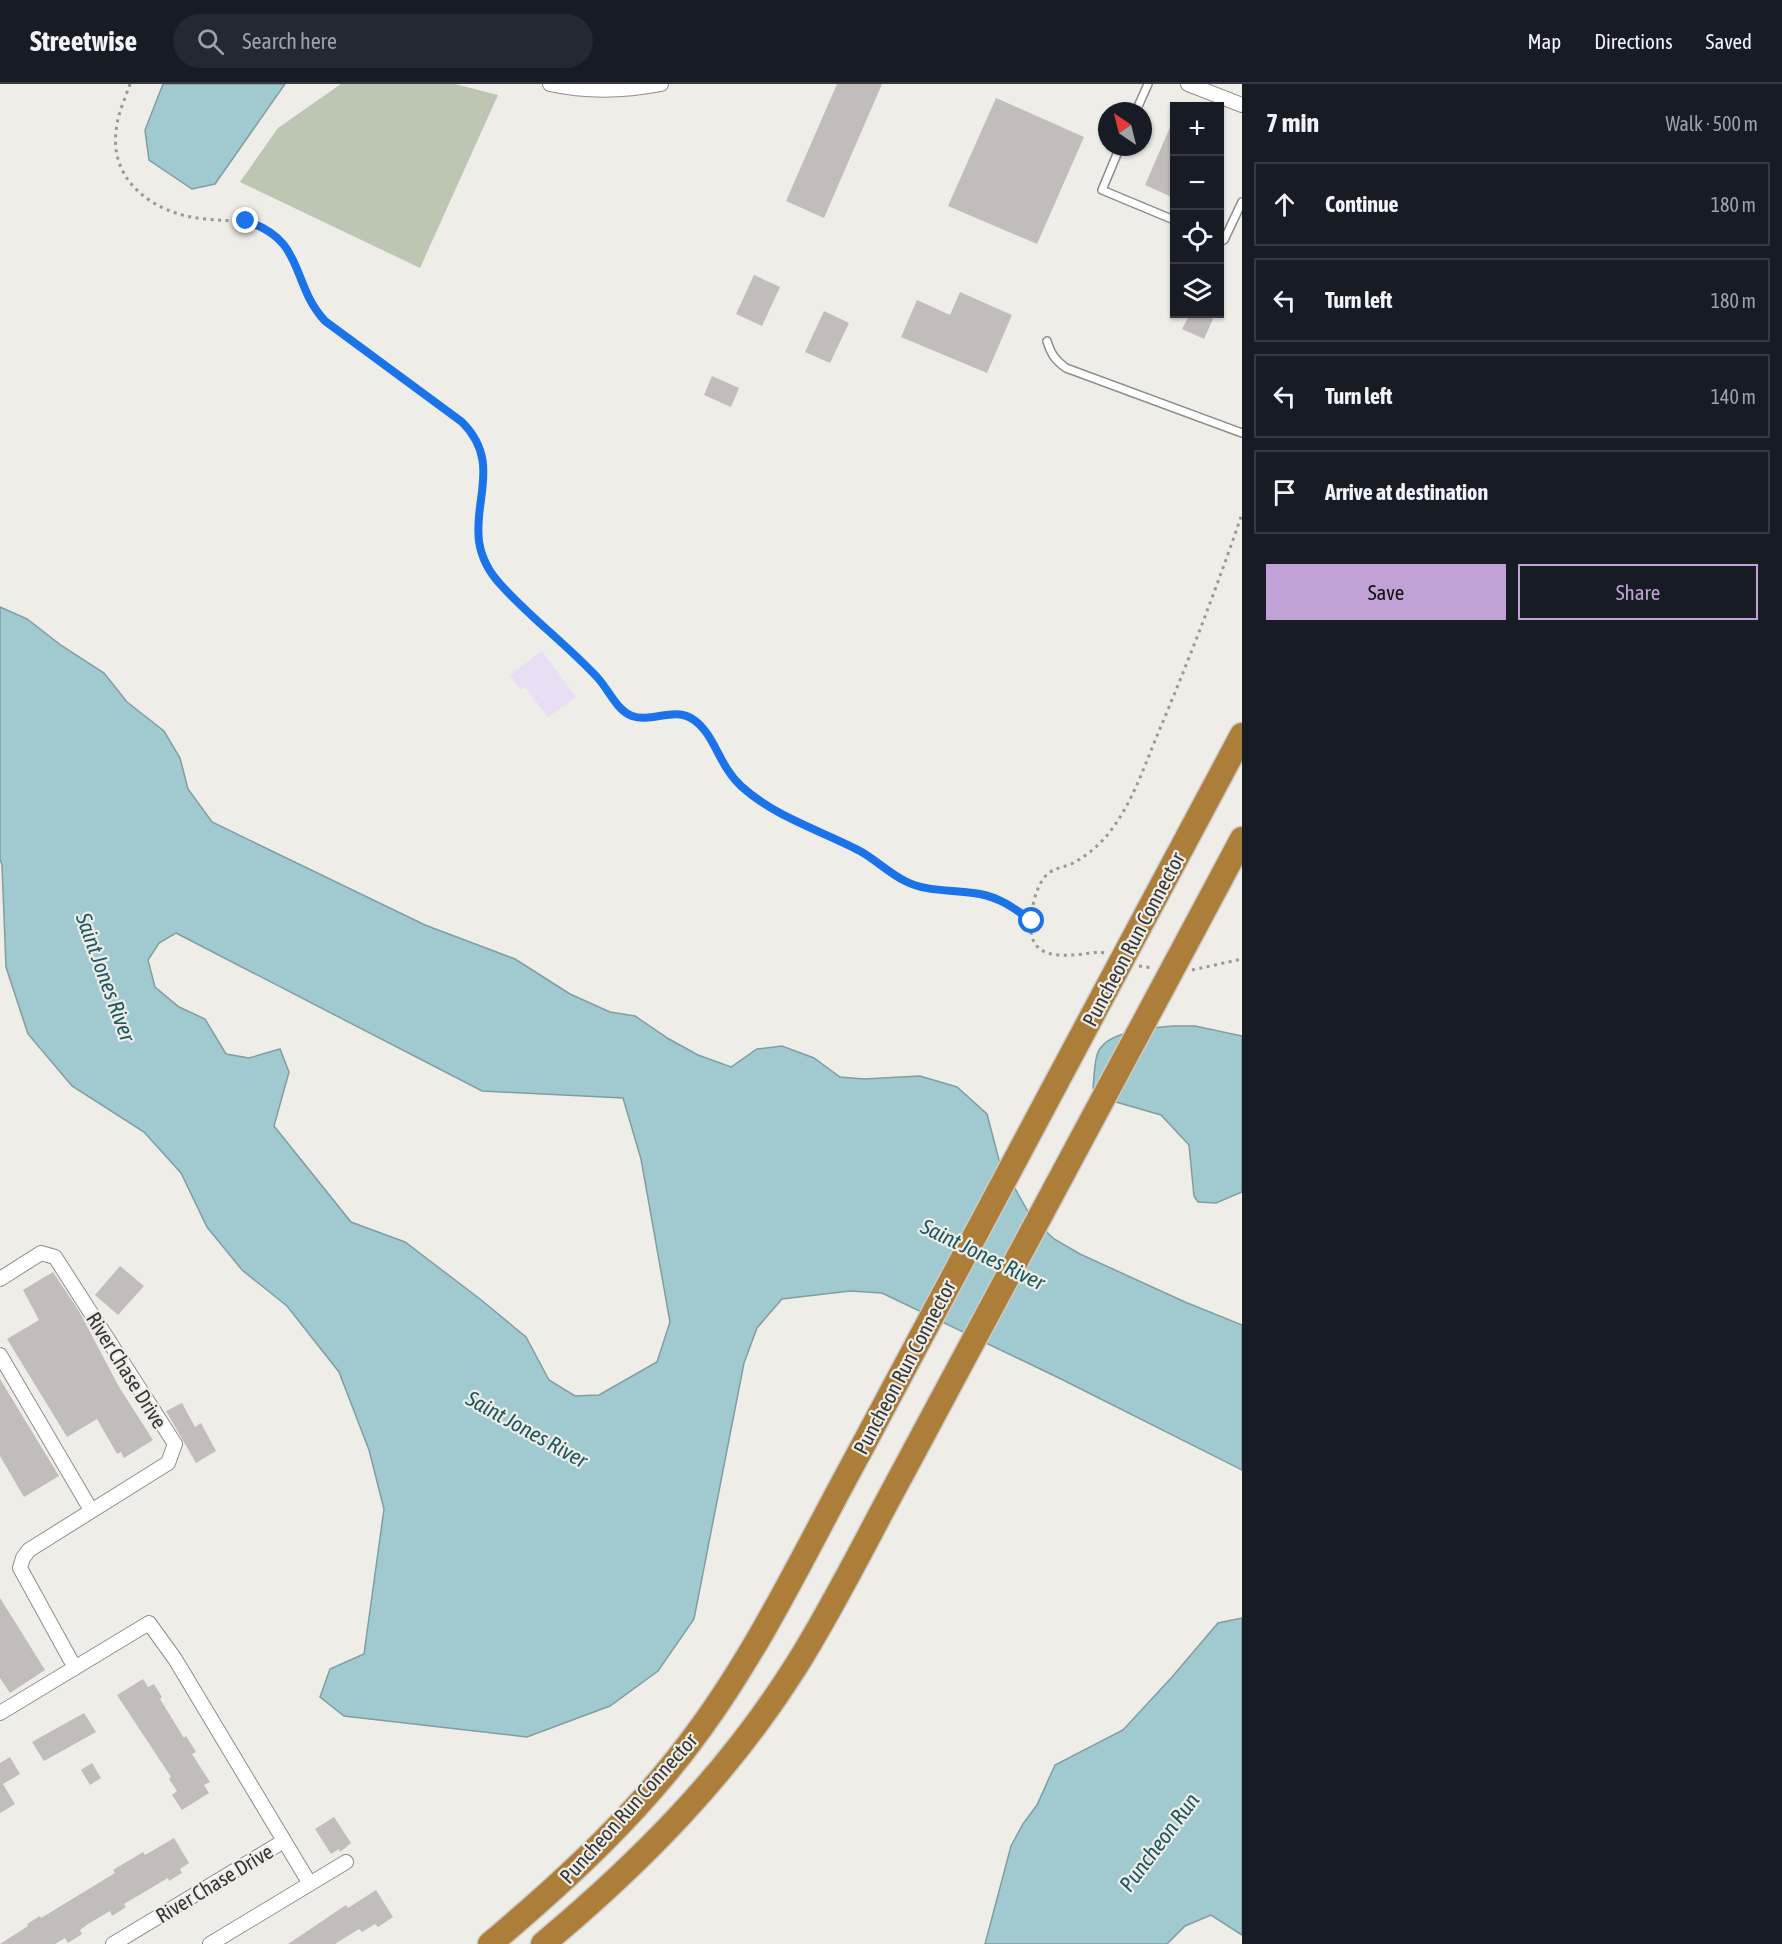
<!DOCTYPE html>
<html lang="en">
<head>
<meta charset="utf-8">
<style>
  :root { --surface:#171b24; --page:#242831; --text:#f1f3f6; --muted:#9ea1a6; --line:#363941; --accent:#c2a1d6 }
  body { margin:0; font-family:"Asap Condensed",sans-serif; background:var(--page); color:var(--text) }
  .controls { position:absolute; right:18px; top:18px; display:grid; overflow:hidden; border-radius:0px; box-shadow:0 2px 4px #0004 }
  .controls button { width:54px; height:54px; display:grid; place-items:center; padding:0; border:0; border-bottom:2px solid var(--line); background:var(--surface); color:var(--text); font:30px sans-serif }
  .compass { position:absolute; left:1098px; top:18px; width:54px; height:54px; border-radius:50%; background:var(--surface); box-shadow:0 2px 4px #0004; rotate:325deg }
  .stop { position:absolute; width:18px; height:18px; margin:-14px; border:4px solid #1a73e8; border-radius:50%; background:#fff }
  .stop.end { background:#1a73e8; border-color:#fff; box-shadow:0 2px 6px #0008 }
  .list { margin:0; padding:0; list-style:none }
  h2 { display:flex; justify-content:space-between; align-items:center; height:78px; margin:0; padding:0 24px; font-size:26px }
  h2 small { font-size:20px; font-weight:400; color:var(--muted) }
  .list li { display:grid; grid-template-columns:39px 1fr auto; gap:18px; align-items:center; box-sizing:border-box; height:84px; margin:0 12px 12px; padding:0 12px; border:2px solid var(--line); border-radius:0px }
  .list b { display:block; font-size:22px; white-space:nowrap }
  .list em { font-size:20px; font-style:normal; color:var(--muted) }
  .actions { display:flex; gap:12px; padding:18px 24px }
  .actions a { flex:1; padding:14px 0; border:2px solid var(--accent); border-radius:0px; text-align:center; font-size:21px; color:var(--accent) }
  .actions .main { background:var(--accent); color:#111 }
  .icon { flex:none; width:33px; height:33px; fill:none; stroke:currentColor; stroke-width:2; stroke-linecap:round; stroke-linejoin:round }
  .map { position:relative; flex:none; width:1242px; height:1860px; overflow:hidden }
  header { display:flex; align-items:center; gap:36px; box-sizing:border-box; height:84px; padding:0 30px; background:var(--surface); border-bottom:2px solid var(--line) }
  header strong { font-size:28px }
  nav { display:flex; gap:33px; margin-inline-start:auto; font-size:21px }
  .search { width:420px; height:54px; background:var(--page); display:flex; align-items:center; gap:15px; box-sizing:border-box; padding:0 21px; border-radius:33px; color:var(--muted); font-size:22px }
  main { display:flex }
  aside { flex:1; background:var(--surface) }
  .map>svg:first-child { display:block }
  .industrial { fill:#e9def3 }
  .green { fill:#bcc6b3 }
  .water { fill:#a0cad0; stroke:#809ea1; stroke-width:1.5; fill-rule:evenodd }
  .building { fill:#c2bdbb }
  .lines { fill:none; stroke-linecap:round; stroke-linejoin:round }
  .service-casing { stroke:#8f8d89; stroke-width:10 }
  .minor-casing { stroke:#8f8d89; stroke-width:16 }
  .motorway-casing { stroke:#cbcbca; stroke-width:27 }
  .path { stroke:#999894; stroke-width:3; stroke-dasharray:3 4.5; stroke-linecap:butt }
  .service { stroke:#fff; stroke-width:7 }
  .minor { stroke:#fff; stroke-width:14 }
  .motorway { stroke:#ac7e3a; stroke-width:24 }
  .motorway-bridge-casing { stroke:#cbcbca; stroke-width:27; stroke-linecap:butt }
  .motorway-bridge { stroke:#ac7e3a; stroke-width:24 }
  .route { stroke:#1a73e8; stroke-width:8 }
  .labels { text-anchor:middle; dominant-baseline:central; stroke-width:4.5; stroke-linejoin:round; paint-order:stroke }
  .street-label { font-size:21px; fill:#373634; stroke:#efede8 }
  .water-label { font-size:22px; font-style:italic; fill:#1d575f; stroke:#efede8 }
</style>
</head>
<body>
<header>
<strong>Streetwise</strong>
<div class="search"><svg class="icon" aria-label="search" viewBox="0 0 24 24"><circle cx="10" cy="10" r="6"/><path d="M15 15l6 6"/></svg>Search here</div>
<nav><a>Map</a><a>Directions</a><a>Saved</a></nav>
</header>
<main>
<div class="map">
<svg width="1242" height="1860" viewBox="0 0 1242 1860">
  <rect width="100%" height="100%" fill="#efede8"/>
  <!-- industrial -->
  <path class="industrial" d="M 542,567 L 576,613 L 548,633 L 525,603 L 521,606 L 510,591 Z"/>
  <!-- green -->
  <path class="green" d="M 341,0 L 455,0 L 498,11 L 420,184 L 240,98 L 278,44 Z"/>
  <!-- water -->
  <path class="water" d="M 163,0 L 285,0 L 215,100 L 192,105 L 149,76 L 145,46 Z
    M 0,523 L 27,535 L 62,562 L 104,589 L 127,618 L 164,647 L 180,674 L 188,705 L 212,738 L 425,841 L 515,875 L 570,910 L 610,928 L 635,932 L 669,955 L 698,971 L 731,983 L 757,965 L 782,962 L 814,974 L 840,993 L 864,995 L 920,992 L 957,1003 L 987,1030 L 999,1076 L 1031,1133 L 1054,1155 L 1080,1170 L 1185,1218 L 1242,1241 L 1242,1386 L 1059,1294 L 882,1209 L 850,1207 L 782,1215 L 757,1244 L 744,1279 L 694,1535 L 658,1587 L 610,1622 L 527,1653 L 344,1632 L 320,1613 L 330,1585 L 364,1570 L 384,1425 L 369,1366 L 339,1288 L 287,1222 L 242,1186 L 207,1143 L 181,1089 L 144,1048 L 72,1002 L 28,950 L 6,883 L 2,781 L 0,775 ZM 176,849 L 482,1007 L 623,1014 L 641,1075 L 670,1238 L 657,1278 L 599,1311 L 575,1312 L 549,1296 L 526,1253 L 480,1215 L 405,1158 L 351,1138 L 274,1042 L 289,988 L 280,965 L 249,974 L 226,970 L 205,935 L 179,923 L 155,903 L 148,876 L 159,859 Z
    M 1173,942 L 1195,942 L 1242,952 L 1242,1108 L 1216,1119 L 1198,1118 L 1194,1112 L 1189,1061 L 1161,1031 L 1102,1014 L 1093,1004 C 1094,994 1094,982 1097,971 C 1104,946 1153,944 1173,942 Z
    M 1242,1534 L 1242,1851 L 1211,1831 L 1185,1842 L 1167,1860 L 985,1860 L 1011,1762 L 1023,1740 L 1037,1721 L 1055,1681 L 1123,1646 L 1172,1593 L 1218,1539 Z"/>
  <!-- building -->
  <path class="building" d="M 837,0 L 882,0 L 824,134 L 786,117 Z
    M 996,14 L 1084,53 L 1037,160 L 948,122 Z
    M 1174,34 L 1174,114 L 1145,101 Z
    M 754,191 L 780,203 L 762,242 L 736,230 Z
    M 960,208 L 1012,231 L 987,289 L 901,253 L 917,216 L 950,231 Z
    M 824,227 L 849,239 L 830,279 L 805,268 Z
    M 1190,230 L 1202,230 L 1213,235 L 1204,255 L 1182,245 Z
    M 712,292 L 739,304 L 731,323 L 704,311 Z
    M 120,1182 L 144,1202 L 118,1231 L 95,1211 Z
    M 53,1188 L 79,1227 L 119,1303 L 153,1356 L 124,1374 L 121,1368 L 117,1370 L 97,1335 L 67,1353 L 7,1255 L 39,1236 L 23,1206 Z
    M 0,1295 L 59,1392 L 24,1413 L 0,1372 Z
    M 182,1319 L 195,1343 L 201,1339 L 216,1367 L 196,1379 L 166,1327 Z
    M 0,1514 L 45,1586 L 10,1609 L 0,1594 Z
    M 143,1595 L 148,1603 L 154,1600 L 162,1613 L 160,1615 L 184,1654 L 186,1652 L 196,1668 L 192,1670 L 210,1698 L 204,1701 L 209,1709 L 182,1726 L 172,1711 L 177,1707 L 169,1695 L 171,1693 L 117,1611 Z
    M 84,1629 L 96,1648 L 44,1677 L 32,1658 Z
    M 10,1673 L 20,1690 L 3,1700 L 15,1720 L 0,1729 L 0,1679 Z
    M 92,1679 L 101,1694 L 90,1701 L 81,1686 Z
    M 334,1733 L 351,1759 L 340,1768 L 339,1765 L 331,1770 L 315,1745 Z
    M 174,1754 L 189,1779 L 180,1785 L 182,1789 L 169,1797 L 168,1794 L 124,1820 L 126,1823 L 112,1832 L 110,1827 L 88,1840 L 80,1846 L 82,1850 L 68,1859 L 65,1854 L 55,1860 L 0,1860 L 28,1842 L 27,1840 L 40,1832 L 41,1834 L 115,1789 L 113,1786 L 143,1768 L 145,1771 Z
    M 376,1806 L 393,1833 L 378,1843 L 375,1840 L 362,1848 L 359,1845 L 335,1860 L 288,1860 L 346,1821 L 348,1824 Z"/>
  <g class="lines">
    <!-- service casing -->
    <g class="service-casing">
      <path id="service" d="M 1136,27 L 1148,0
        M 1120,63 L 1102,106 L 1174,136
        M 1220,154 L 1224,156 L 1242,118
        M 1047,257 C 1051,270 1055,276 1066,284 L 1242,349"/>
    </g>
    <!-- minor casing -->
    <g class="minor-casing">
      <path id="minor" d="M 550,0 C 586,8 625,7 661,0
        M 1188,0 L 1242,21
        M 0,1195 L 41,1169 L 55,1173 L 175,1360 L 168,1379 L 29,1466 L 23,1474 L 20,1484 L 75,1584
        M 0,1271 L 91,1426
        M 0,1629 L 149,1539 L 175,1575 L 310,1800
        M 113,1860 L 284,1757
        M 210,1860 L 346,1778"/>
    </g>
    <!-- motorway casing -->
    <g class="motorway-casing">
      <path id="motorway" d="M 1148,827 L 1242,651
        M 1194,845 L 1242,755
        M 490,1860 C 566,1796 641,1727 700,1645 C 762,1560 808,1462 859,1369
        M 543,1860 C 641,1778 728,1690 796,1582 C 835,1520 867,1454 902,1390"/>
    </g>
    <!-- path -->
    <path class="path" d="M 130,0 C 125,15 117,31 116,48 C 110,100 158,131 205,135 C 233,138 255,134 278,154 C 301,174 298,206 317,229 C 331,245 350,256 367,268 C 399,292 431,315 462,338 C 515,391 446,442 501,501 C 531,534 566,560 596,592 C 608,604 616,626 632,632 C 652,639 675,622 694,636 C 715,651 719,682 741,702 C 775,733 820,746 860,767 C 876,776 889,789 905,797 C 928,809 955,805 980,810 C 1001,814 1015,825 1032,837
      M 1104,869 L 1100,868 C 1077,870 1034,881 1031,847 C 1030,831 1034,807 1044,794 C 1050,785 1061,784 1071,780 C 1087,772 1102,759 1112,745 C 1134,715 1145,680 1159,647 C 1189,576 1217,503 1242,430
      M 1139,882 L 1153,884
      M 1192,886 L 1242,875"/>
    <!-- service -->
    <use href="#service" class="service"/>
    <!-- minor -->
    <use href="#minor" class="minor"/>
    <!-- motorway -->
    <use href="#motorway" class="motorway"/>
    <!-- motorway-bridge casing -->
    <g class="motorway-bridge-casing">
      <path id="motorway-bridge" d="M 859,1369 L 1148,827
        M 902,1390 L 1194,845"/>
    </g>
    <!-- motorway-bridge -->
    <use href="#motorway-bridge" class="motorway-bridge"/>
  </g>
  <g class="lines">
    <!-- route -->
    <path class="route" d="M 246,137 C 306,156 290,199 325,237 L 462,338 C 515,391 446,442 501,501 C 531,534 566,560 596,592 C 608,604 616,626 632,632 C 652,639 675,622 694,636 C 715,651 719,682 741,702 C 775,733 820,746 860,767 C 876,776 889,789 905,797 C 928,809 955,805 980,810 C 1001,814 1015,825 1032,837"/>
  </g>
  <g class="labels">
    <!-- street labels -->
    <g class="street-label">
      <text transform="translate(1133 855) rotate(-62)">Puncheon Run Connector</text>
      <text transform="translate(904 1283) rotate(-62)">Puncheon Run Connector</text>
      <text transform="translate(127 1286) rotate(58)">River Chase Drive</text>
      <text transform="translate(628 1724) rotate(-48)">Puncheon Run Connector</text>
      <text transform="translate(214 1799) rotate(-31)">River Chase Drive</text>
    </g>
    <!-- water labels -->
    <g class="water-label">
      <text transform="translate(106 893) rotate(70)">Saint Jones River</text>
      <text transform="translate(983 1170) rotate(26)">Saint Jones River</text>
      <text transform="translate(527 1345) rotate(29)">Saint Jones River</text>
      <text transform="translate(1159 1758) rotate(-53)">Puncheon Run</text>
    </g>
  </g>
</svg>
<div class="controls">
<button>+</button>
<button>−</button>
<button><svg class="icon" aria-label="locate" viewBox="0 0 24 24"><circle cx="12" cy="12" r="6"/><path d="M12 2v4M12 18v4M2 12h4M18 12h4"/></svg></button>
<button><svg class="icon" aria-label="layers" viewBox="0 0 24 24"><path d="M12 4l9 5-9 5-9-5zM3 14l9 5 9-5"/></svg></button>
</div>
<svg class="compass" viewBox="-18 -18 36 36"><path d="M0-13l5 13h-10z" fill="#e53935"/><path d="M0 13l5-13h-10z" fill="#9ea1a6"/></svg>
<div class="stop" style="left:1032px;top:837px"></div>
<div class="stop end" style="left:246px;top:137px"></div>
</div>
<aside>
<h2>7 min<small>Walk · 500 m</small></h2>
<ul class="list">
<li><svg class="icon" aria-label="ahead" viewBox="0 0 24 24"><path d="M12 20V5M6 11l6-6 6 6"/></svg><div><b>Continue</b></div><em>180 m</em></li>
<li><svg class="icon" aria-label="left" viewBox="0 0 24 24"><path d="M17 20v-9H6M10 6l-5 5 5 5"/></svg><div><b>Turn left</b></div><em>180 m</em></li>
<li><svg class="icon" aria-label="left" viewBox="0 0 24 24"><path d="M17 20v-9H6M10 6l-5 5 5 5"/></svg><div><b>Turn left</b></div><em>140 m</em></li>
<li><svg class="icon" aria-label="arrive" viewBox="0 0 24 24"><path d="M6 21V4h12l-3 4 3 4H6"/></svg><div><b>Arrive at destination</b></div></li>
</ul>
<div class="actions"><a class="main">Save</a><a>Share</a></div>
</aside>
</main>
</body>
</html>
